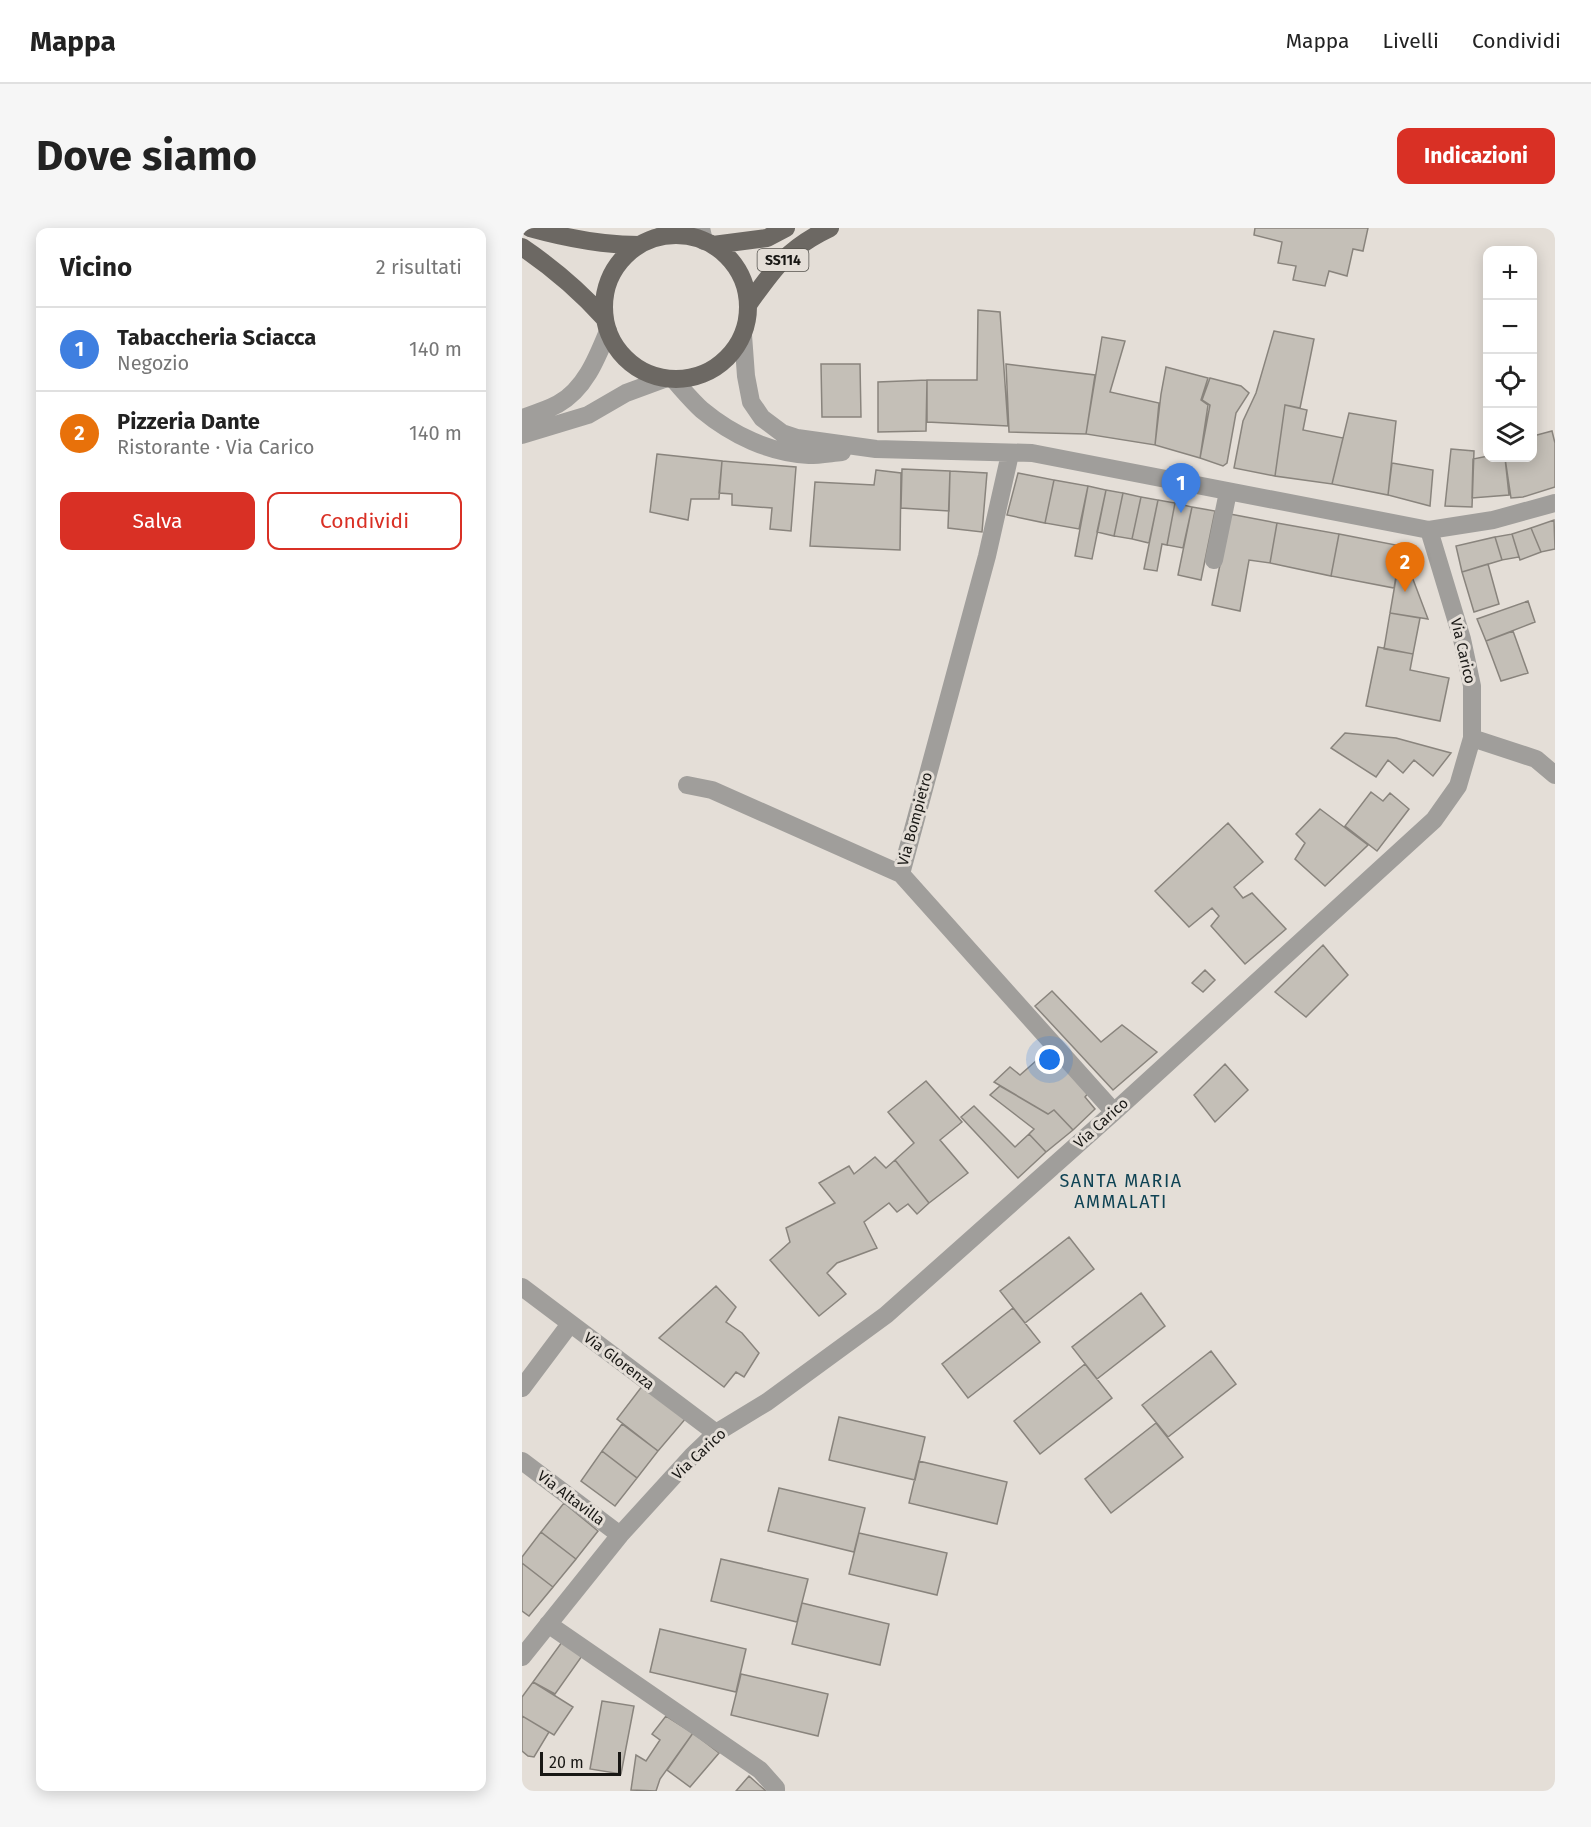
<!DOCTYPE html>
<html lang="it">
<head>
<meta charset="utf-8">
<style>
  :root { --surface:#fff; --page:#f6f6f6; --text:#222; --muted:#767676; --line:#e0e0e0; --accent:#d93025 }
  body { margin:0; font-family:"Fira Sans",sans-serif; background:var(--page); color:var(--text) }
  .controls { position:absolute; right:18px; top:18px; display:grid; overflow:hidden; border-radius:12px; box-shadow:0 3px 15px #0003 }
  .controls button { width:54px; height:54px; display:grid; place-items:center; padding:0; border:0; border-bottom:2px solid var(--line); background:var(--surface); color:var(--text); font:30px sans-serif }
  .scale { position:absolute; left:18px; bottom:15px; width:81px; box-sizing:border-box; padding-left:6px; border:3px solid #181714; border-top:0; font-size:16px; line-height:21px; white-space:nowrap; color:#181714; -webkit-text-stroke:4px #e4ded7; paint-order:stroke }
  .you { position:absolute; left:528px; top:832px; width:21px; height:21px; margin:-15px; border:4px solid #fff; border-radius:50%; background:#1a73e8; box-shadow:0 0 0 9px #1a73e833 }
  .badge { display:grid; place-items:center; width:39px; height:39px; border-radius:50%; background:var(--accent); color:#fff; font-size:20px; font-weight:700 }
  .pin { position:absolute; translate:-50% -50px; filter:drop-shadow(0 2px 3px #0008) }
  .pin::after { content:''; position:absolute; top:32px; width:21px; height:18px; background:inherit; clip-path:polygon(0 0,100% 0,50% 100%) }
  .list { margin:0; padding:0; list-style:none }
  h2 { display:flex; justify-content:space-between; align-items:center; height:78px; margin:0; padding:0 24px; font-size:26px }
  h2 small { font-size:20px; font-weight:400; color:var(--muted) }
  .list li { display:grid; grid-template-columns:39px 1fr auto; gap:18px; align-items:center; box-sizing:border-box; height:84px; padding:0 24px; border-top:2px solid var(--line) }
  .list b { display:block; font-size:22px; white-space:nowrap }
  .list p { margin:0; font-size:20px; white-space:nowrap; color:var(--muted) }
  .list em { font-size:20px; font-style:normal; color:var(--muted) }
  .actions { display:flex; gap:12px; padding:18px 24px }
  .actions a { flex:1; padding:14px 0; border:2px solid var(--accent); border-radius:12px; text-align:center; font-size:21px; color:var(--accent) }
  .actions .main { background:var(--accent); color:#fff }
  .icon { flex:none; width:33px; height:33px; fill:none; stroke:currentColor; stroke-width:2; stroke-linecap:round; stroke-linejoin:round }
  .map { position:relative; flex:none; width:1033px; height:1563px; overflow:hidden; border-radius:12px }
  header { display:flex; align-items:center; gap:36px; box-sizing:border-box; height:84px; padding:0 30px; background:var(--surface); border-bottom:2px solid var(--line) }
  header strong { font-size:28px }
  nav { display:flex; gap:33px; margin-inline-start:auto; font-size:21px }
  .intro { display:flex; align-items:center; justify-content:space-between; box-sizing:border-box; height:144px; padding:0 36px }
  h1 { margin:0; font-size:42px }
  .button { padding:15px 27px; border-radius:12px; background:var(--accent); color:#fff; font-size:21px; font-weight:700 }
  main { display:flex; gap:36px; padding:0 36px }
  aside { flex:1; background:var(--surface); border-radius:12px; box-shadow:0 3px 15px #0003 }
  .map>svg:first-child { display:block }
  .building { fill:#c4bfb7; stroke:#89847d; stroke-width:1.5 }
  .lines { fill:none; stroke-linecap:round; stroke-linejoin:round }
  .minor { stroke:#a09e9b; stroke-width:18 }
  .major { stroke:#6c6863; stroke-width:18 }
  .labels { text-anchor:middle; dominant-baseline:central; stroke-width:6; stroke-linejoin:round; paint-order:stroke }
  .shield { fill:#e4ded7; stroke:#55534e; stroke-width:1.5 }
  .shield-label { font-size:14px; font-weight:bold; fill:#181714 }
  .street-label { font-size:15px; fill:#181714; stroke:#e4ded7 }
  .quarter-label { font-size:18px; letter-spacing:1.5px; fill:#0f4354; stroke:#e4ded7 }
</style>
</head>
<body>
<header>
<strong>Mappa</strong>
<nav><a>Mappa</a><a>Livelli</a><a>Condividi</a></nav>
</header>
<div class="intro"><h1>Dove siamo</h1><a class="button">Indicazioni</a></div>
<main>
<aside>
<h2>Vicino<small>2 risultati</small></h2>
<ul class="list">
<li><span class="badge" style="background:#3f7fe0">1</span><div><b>Tabaccheria Sciacca</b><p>Negozio</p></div><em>140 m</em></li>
<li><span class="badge" style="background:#e8710a">2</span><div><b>Pizzeria Dante</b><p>Ristorante · Via Carico</p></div><em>140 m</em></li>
</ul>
<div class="actions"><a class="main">Salva</a><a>Condividi</a></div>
</aside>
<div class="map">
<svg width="1033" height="1563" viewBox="0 0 1033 1563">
  <rect width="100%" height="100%" fill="#e4ded7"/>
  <!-- building -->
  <path class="building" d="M 733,0 L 846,0 L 841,23 L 831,21 L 825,48 L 807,43 L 803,58 L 771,52 L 774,38 L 756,35 L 760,14 L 732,7 Z
    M 456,82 L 478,84 L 486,198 L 405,194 L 405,152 L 455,152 Z
    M 752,103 L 792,111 L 778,180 L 763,177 L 753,248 L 712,240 L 721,193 L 734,165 Z
    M 580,109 L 603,113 L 588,164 L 637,175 L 633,217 L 564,206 Z
    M 299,136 L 338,136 L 339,189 L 300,189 Z
    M 484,136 L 573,147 L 564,206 L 487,204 Z
    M 644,139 L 686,150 L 679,172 L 686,177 L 678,230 L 633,217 L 639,166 Z
    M 688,150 L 719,158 L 727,165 L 714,185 L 705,235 L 701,238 L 678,230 L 688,177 L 680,172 Z
    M 405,152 L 404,203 L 356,204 L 356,154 Z
    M 763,177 L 785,182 L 781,202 L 821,210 L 810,256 L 753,248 Z
    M 827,185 L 874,193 L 866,267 L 810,256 Z
    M 1030,203 L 1033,215 L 1033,259 L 1001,269 L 989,270 L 983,230 L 1011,230 L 1011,208 Z
    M 929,221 L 952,223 L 950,279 L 923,278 Z
    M 135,226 L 200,233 L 197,271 L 169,271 L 166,292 L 128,284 Z
    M 966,228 L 983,230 L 987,267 L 950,270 L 951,231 Z
    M 200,233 L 274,239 L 269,303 L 248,301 L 250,280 L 210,277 L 210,266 L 197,265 Z
    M 870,235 L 911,242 L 908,278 L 866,267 Z
    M 380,241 L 428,243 L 427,283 L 379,280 Z
    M 354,242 L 379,245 L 378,322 L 288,318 L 293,254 L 352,257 Z
    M 428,243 L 465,245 L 460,304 L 426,300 Z
    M 496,245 L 532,252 L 523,295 L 485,287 Z
    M 532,252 L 566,258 L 557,301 L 523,295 Z
    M 566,258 L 584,262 L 570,331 L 553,328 Z
    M 584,262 L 601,265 L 592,308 L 575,304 Z
    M 601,265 L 619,269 L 610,311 L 592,308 Z
    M 619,269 L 636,272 L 627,315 L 610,311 Z
    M 636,272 L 653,275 L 645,317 L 640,316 L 635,343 L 622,341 Z
    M 653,275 L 670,279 L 661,320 L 645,317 Z
    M 670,279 L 693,283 L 679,352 L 656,347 Z
    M 708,286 L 755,295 L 748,335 L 727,332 L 718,383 L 690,377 Z
    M 1032,292 L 1033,321 L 1019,324 L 1009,300 Z
    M 755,295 L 817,306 L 809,348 L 748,335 Z
    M 1009,300 L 1019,324 L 998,332 L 990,306 Z
    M 817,306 L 879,318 L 872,360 L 809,348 Z
    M 990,306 L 997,329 L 980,332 L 973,309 Z
    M 973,309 L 980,332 L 940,344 L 934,318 Z
    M 877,333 L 886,338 L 906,391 L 868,385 Z
    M 966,336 L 977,376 L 952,384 L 940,344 Z
    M 1006,373 L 1013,394 L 964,413 L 955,391 Z
    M 868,385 L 898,390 L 891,426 L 862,421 Z
    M 991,403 L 1006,445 L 979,453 L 964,413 Z
    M 856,419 L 891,426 L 888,442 L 927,450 L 918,493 L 844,478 Z
    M 823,505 L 874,510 L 929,525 L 911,548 L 892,532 L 881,545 L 866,532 L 854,549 L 809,520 Z
    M 849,564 L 861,573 L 868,565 L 887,581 L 855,623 L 823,598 Z
    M 798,581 L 846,617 L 803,658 L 773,631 L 783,615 L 774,606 Z
    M 706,595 L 741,634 L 712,659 L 721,670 L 730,665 L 764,701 L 723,736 L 689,698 L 697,688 L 690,680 L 667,699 L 633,663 Z
    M 801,717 L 826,747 L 784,789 L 753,764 Z
    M 683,742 L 693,752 L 681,764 L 670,755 Z
    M 530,763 L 579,814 L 600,797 L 635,824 L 591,862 L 513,778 Z
    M 523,825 L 534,836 L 538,833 L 567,864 L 563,869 L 573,881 L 551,902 L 532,882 L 526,886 L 472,854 L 488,839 L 498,847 Z
    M 703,836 L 726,862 L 693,894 L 672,867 Z
    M 404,853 L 440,894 L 418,912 L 446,945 L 407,975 L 373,932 L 392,915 L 366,884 Z
    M 478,858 L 526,886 L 532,882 L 551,902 L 524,924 L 507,906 L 512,901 L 468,867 Z
    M 452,878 L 493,919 L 507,906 L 524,924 L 496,950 L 439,889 Z
    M 353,929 L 364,940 L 373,932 L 407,975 L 395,986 L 386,976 L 375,984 L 367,975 L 342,994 L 355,1020 L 315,1035 L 305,1045 L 324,1066 L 297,1088 L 248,1032 L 268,1014 L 264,1000 L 313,975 L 297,955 L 327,938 L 332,946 Z
    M 547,1009 L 572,1041 L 503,1095 L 478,1063 Z
    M 194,1058 L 214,1079 L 204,1094 L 220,1105 L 237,1125 L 222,1149 L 214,1144 L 202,1159 L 137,1110 Z
    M 619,1065 L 643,1098 L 575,1151 L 550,1119 Z
    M 491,1080 L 518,1114 L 446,1170 L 420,1136 Z
    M 689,1123 L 714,1156 L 646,1209 L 620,1177 Z
    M 563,1136 L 590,1170 L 518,1226 L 492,1193 Z
    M 121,1157 L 165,1189 L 136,1223 L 95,1191 Z
    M 317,1189 L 403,1209 L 393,1252 L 307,1232 Z
    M 634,1195 L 661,1229 L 589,1285 L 563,1251 Z
    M 100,1196 L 136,1223 L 115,1250 L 80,1223 Z
    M 80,1223 L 115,1250 L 93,1278 L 59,1253 Z
    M 397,1233 L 485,1254 L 475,1296 L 387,1275 Z
    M 257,1260 L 343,1280 L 332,1324 L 246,1303 Z
    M 42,1275 L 76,1303 L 54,1331 L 19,1304 Z
    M 19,1304 L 54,1331 L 31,1359 L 0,1335 L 0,1329 Z
    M 337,1305 L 425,1325 L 415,1367 L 327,1346 Z
    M 199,1331 L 286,1351 L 275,1394 L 189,1373 Z
    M 0,1335 L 31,1359 L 7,1388 L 0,1383 Z
    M 280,1375 L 367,1396 L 358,1437 L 270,1416 Z
    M 138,1401 L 224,1421 L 214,1464 L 128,1444 Z
    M 40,1414 L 60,1428 L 33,1466 L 11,1454 Z
    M 219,1446 L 306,1466 L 296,1508 L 209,1487 Z
    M 11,1454 L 51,1479 L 32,1507 L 0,1488 L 0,1469 Z
    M 80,1473 L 112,1478 L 99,1546 L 68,1541 Z
    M 0,1488 L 27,1504 L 12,1529 L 6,1528 L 0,1523 Z
    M 144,1488 L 171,1505 L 138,1551 L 134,1563 L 109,1562 L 114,1527 L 124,1533 L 138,1512 L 130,1506 Z
    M 171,1505 L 197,1525 L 168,1559 L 145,1542 Z
    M 227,1548 L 237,1557 L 244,1563 L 214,1563 Z"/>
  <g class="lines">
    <!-- minor -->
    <path class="minor" d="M 179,0 L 182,13
      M 140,8 L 144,0
      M 221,107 L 224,148 L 229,174 L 240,190 L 260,205 L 275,210 L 354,221 L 510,225 L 907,302 L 971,292 L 1033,275
      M 151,151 C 161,162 170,173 180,182 C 210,207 248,225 287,227 C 298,227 309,225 320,224
      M 0,190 C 12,186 25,182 36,176 C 63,161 75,130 86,103
      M 0,207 L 66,187 L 104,165 L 142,151
      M 488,226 L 465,328 L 379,646 L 592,884
      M 692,332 L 706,264
      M 950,510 L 1014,531 L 1033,547
      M 165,557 L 190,562 L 379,646
      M 0,1059 L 194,1205
      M 0,1160 L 48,1096
      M 0,1233 L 98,1307
      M 26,1396 L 238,1542 L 254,1560 L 254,1563
      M 0,1429 L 98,1307 L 170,1228 L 194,1205 L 245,1174 L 364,1087 L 592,884 L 912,592 L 936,558 L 950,510 L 950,458 L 940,411 L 907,302"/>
    <!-- major -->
    <path class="major" d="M 8,0 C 44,10 79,17 117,17
      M82 79a72 72 0 1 1 144 0a72 72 0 1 1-144 0Z
      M 191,17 L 245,10 L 264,0
      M 0,19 C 31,40 58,63 83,91
      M 226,77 C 252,40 266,20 308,0"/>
  </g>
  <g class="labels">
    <!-- shield labels -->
    <rect class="shield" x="235.5" y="21" width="51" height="22" rx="4.5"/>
    <g class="shield-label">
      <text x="261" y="32">SS114</text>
    </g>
    <!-- street labels -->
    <g class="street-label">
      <text transform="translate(941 423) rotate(77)">Via Carico</text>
      <text transform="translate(393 591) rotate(-75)">Via Bompietro</text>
      <text transform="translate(579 895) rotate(-42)">Via Carico</text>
      <text transform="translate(97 1133) rotate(37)">Via Glorenza</text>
      <text transform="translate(177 1226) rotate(-43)">Via Carico</text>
      <text transform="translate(49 1270) rotate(37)">Via Altavilla</text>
    </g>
    <!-- quarter labels -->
    <g class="quarter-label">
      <text x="599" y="953">SANTA MARIA<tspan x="599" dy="21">AMMALATI</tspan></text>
    </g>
  </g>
</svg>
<div class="controls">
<button>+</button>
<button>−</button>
<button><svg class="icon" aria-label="locate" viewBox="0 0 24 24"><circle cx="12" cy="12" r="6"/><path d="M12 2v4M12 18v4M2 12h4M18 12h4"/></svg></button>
<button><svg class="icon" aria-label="layers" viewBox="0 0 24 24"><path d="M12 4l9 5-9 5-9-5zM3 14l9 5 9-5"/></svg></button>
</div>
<div class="scale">20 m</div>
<div class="you"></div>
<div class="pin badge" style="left:659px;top:285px;background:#3f7fe0">1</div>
<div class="pin badge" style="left:883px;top:364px;background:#e8710a">2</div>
</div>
</main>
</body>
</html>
